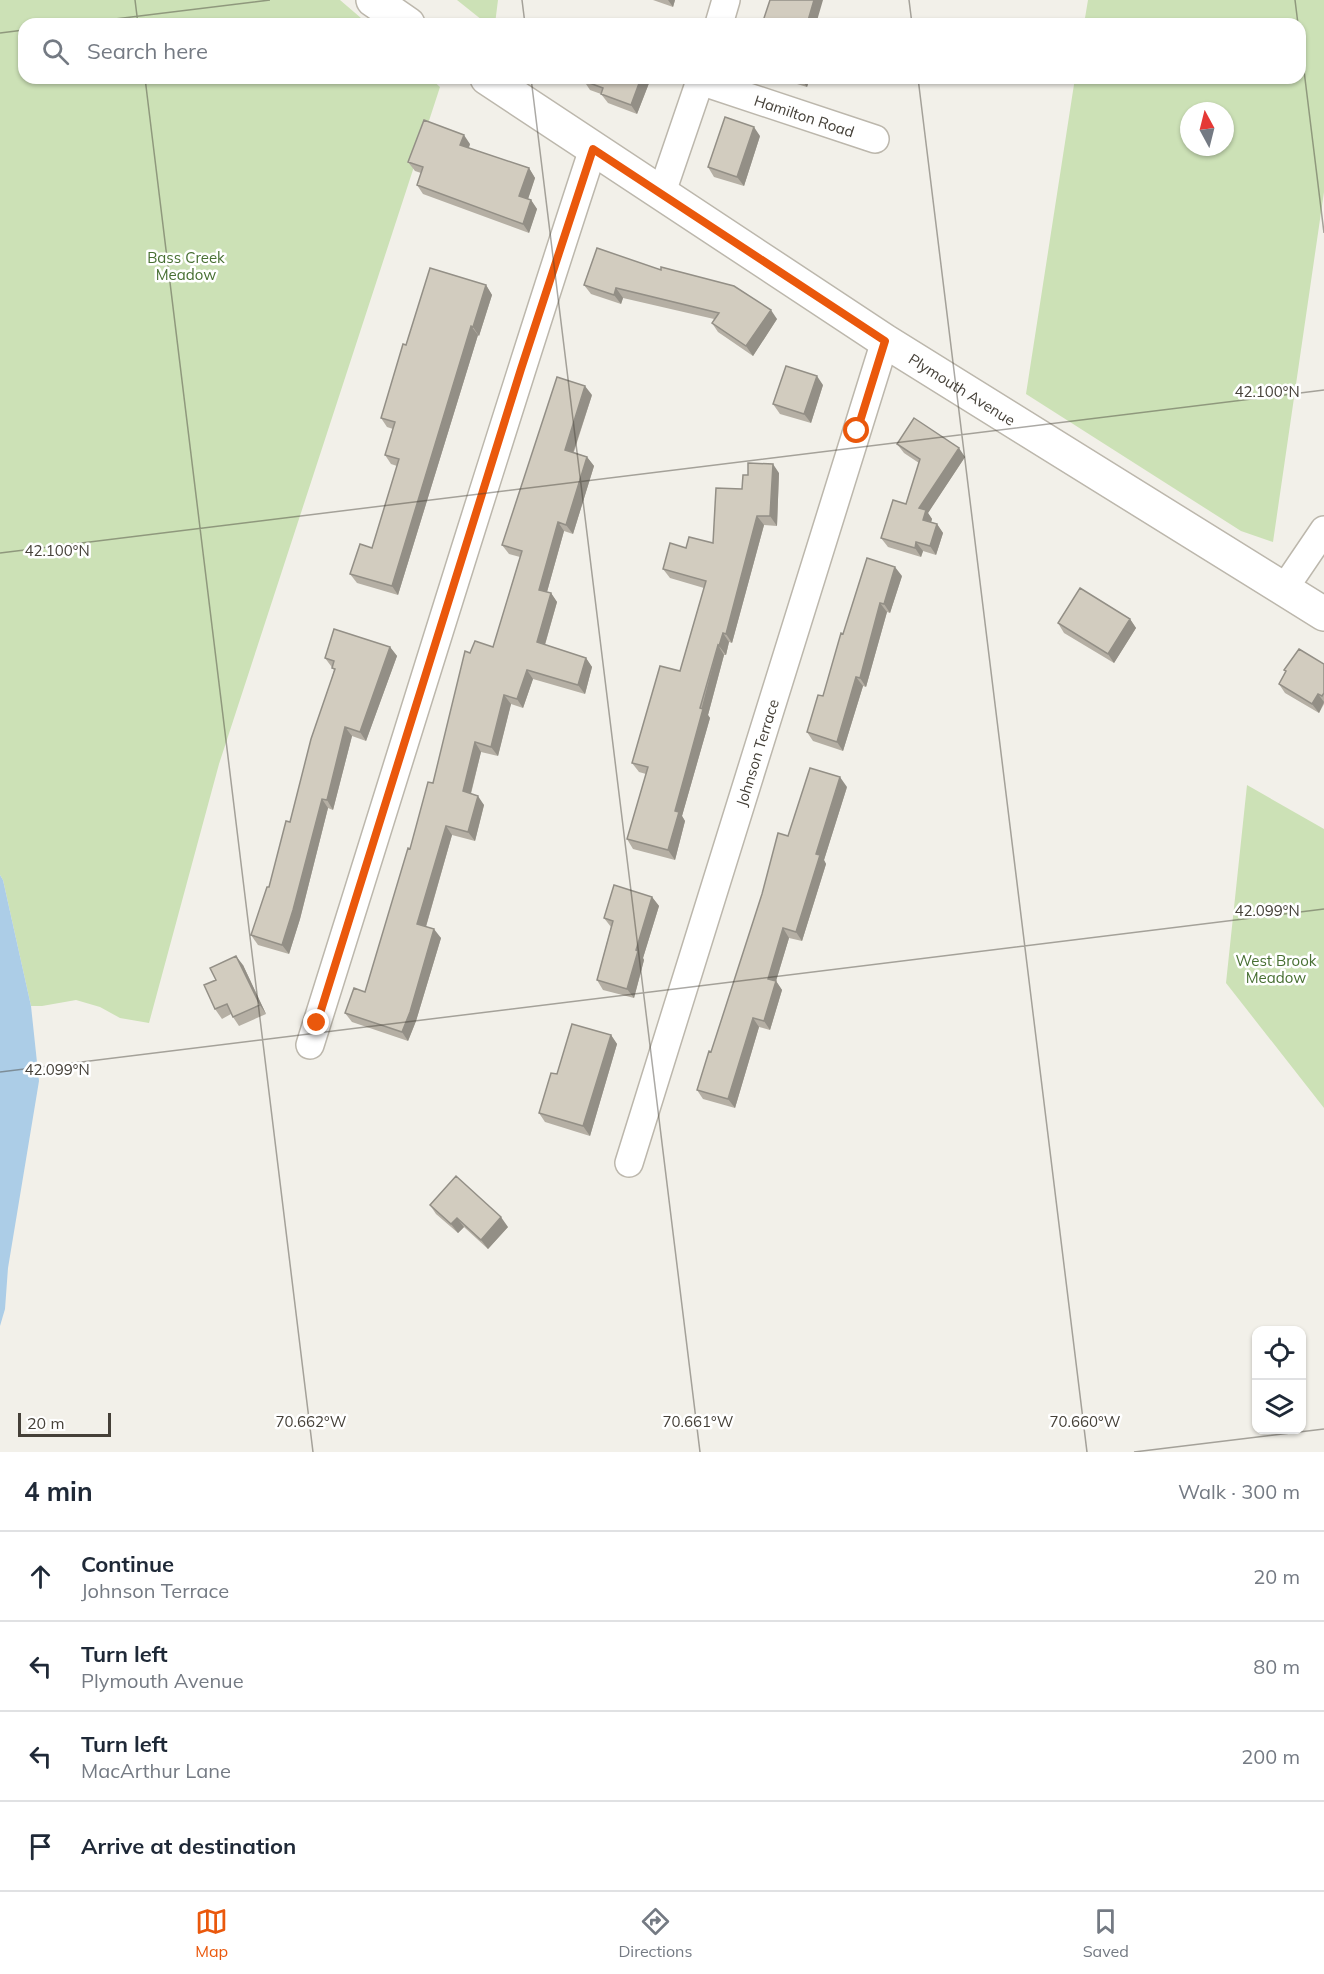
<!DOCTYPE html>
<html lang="en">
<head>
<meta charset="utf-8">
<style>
  :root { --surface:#fff; --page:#f2f2f3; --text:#1f2937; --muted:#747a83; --line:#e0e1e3; --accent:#ea580c }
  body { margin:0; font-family:Mulish,sans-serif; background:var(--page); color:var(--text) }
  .controls { position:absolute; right:18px; bottom:18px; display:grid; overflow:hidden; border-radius:12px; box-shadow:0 2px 4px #0004 }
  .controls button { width:54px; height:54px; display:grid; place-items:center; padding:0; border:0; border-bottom:2px solid var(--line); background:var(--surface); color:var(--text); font:30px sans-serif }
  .compass { position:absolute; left:1180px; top:102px; width:54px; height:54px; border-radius:50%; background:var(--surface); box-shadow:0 2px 4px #0004; rotate:353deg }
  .scale { position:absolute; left:18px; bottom:15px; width:93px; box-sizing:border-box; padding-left:6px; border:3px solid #454038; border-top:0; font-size:16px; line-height:21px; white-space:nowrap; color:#454038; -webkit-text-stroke:4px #fff; paint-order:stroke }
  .stop { position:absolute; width:18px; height:18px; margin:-14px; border:4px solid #ea580c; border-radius:50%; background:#fff }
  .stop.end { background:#ea580c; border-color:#fff; box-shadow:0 2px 6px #0008 }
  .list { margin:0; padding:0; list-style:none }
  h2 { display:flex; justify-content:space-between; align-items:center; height:78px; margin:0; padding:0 24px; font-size:26px }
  h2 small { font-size:20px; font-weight:400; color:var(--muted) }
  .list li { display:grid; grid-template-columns:39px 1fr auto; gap:18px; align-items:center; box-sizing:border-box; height:90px; padding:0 24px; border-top:2px solid var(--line) }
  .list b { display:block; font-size:22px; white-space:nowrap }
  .list p { margin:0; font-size:20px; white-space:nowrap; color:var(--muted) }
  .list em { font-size:20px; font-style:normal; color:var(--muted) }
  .icon { flex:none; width:33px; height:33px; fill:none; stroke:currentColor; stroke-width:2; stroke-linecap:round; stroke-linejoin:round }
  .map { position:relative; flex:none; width:1324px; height:1452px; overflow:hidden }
  .search { position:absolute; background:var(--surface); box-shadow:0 2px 4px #0004; left:18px; right:18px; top:18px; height:66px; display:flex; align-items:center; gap:15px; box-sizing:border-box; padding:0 21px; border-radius:18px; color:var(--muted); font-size:22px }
  .sheet { height:438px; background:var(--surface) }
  nav { display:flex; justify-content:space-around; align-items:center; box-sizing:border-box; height:84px; border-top:2px solid var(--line); background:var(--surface); font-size:16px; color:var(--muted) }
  nav a { display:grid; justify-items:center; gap:3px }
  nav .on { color:var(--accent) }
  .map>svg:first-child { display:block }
  .green { fill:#cce1b6; fill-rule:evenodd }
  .water { fill:#accde7 }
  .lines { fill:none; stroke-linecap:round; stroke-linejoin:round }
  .minor-casing { stroke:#bcb7ac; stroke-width:30 }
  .tertiary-casing { stroke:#bcb7ac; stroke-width:36 }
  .minor { stroke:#fff; stroke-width:27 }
  .tertiary { stroke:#fff; stroke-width:33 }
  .wall { fill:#b5afa4 }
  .shaded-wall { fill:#938f86 }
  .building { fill:#d2ccbf; stroke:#938f86; stroke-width:1.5 }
  .route { stroke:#ea580c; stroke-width:8 }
  .ticks { fill:none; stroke:#454038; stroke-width:1.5; stroke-opacity:0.45 }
  .labels { text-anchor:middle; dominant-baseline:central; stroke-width:5; stroke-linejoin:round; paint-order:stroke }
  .street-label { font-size:15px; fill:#454038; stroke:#fff }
  .park-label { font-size:15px; fill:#476f32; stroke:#fff }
  .ticks-label { font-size:15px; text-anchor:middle; fill:#454038; stroke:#fff; stroke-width:5; stroke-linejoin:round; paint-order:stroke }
</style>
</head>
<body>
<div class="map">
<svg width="1324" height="1452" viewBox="0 0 1324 1452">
  <rect width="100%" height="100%" fill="#f2f0e9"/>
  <!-- green -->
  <path class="green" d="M 0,0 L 340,0 L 368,24 L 24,24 L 24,78 L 430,78 L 440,87 L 219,764 L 149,1023 L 120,1018 L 100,1007 L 76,1000 L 42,1006 L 31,1006 L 3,880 L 0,875 Z
    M 457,0 L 498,0 L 495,24 L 487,24 Z
    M 1088,0 L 1324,0 L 1324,192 L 1273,542 L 1241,531 L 1026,394 L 1075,78 L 1300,78 L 1300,24 L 1084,24 ZM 1189,111 L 1225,111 L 1225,147 L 1189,147 Z
    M 1247,785 L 1324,829 L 1324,1108 L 1226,983 Z"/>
  <!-- water -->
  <path class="water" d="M 0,875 L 3,880 L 31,1006 L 39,1081 L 8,1268 L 5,1309 L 0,1326 Z"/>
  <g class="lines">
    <!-- minor casing -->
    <g class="minor-casing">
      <g id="minor">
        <path d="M 719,24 L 726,0"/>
        <path id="s1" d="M 700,81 L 875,139"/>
        <path d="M 661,195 L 701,78"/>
        <path d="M 1284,589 L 1324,530"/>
        <path d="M 310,1045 C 404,747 495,447 593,149"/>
        <path id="s2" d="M 629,1163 L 885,341"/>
      </g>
    </g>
    <!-- tertiary casing -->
    <g class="tertiary-casing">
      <g id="tertiary">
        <path d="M 373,0 L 408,24"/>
        <path id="s3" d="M 487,78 L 885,341 L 1324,614"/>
      </g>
    </g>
    <!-- minor -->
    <use href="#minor" class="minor"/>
    <!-- tertiary -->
    <use href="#tertiary" class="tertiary"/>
  </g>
  <!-- wall -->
  <path class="wall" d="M 653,0 L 675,0 L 673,7 Z
    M 585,78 L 651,78 L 637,114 L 608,103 L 601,94 L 590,90 L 584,81 Z
    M 777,78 L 810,78 L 807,87 Z
    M 760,136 L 744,186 L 714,177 L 708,167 Z
    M 470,144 L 469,148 L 529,168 L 535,178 L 528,199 L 531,200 L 537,209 L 529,233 L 423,194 L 417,185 L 421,173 L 415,171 L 408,162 Z
    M 597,248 L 777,319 L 753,356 L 718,332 L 712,323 L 714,319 L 623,298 L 621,304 L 591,294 L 584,285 Z
    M 486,285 L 492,295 L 479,336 L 478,335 L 398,595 L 357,583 L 350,574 L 372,548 L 397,466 L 391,464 L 385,455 L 393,429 L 387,427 L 381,418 L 406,345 Z
    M 823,385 L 811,423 L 780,414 L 773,404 Z
    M 592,395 L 574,452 L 587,457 L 594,466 L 573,534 L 564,531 L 547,592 L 551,593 L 557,602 L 545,645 L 586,658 L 592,667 L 585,694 L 533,679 L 523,708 L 511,704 L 498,756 L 481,752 L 471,794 L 484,805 L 475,841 L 452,835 L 426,927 L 441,938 L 416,1021 L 408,1041 L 352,1022 L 345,1013 L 365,992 L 410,849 L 433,783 L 470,653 L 493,647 L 520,557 L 509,554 L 502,545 Z
    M 897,444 L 965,457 L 928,513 L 932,519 L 931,522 L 937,524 L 943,533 L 936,555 L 923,551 L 921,557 L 888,547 L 881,538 L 906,504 L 919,463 L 904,453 Z
    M 779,473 L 777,526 L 764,525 L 732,643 L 729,642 L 726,655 L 724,655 L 708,715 L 710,718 L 682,816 L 685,821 L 675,860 L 633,849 L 627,839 L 646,774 L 639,772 L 632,763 L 680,671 L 704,588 L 670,578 L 663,569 L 686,548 L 713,543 L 742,489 Z
    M 902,576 L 890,613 L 887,612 L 866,687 L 863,686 L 843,751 L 813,741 L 807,732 L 823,696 L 843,634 Z
    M 1130,619 L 1136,628 L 1114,663 L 1064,633 L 1058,623 Z
    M 390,647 L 397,656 L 366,741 L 352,736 L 333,810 L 328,808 L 300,919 L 289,954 L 258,945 L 251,935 L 269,887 L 290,822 L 334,670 L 325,658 Z
    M 1324,664 L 1324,704 L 1319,713 L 1285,693 L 1279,684 L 1286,672 L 1284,670 Z
    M 847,787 L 824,860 L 826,864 L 802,941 L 789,938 L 776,981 L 782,990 L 770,1030 L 759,1027 L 735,1108 L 703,1099 L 697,1090 L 711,1052 Z
    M 652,897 L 659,906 L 643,958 L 644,960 L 634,998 L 603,990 L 597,980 L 611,927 L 604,918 Z
    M 243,965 L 266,1014 L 239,1026 L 231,1014 L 222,1019 L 215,1009 L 216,980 Z
    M 611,1035 L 617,1044 L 590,1136 L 545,1122 L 539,1113 L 557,1074 Z
    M 430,1205 L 508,1227 L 488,1249 L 464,1227 L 458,1233 L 436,1214 Z"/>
  <!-- shaded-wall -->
  <path class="shaded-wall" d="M 668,0 L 675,0 L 673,7 Z
    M 814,0 L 823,0 L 816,24 L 807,24 Z
    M 641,78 L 651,78 L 637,114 L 631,105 Z
    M 800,78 L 810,78 L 807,87 Z
    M 754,127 L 760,136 L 744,186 L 737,177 Z
    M 464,135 L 470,144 L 466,154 L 460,145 Z
    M 529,168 L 535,178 L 526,205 L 519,196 Z
    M 531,200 L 537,209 L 529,233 L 523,224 Z
    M 486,285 L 492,295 L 479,336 L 473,327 Z
    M 616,288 L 623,298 L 621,304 L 614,295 Z
    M 771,310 L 777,319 L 753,356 L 746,346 Z
    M 471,326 L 478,335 L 398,595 L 392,586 Z
    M 817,376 L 823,385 L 811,423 L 804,414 Z
    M 585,386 L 592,395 L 571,459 L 565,450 Z
    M 959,448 L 965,457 L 928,513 L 932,519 L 929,529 L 923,520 L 919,508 Z
    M 587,457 L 594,466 L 573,534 L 566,525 Z
    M 773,464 L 779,473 L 777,526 L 770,516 Z
    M 757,516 L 764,525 L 732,643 L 726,634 Z
    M 558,522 L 564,531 L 545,599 L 539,590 Z
    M 937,524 L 943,533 L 936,555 L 930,546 Z
    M 916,542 L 923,551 L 921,557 L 915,548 Z
    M 895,567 L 902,576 L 890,613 L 884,604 Z
    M 551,593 L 557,602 L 543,651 L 537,642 Z
    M 880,603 L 887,612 L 866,687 L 860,678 Z
    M 1130,619 L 1136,628 L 1114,663 L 1108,654 Z
    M 723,633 L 729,642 L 726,655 L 719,646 Z
    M 718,645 L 724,655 L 708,715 L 710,718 L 682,816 L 685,821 L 675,860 L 668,850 L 675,811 Z
    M 390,647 L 397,656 L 366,741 L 360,732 Z
    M 586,658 L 592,667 L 585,694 L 578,685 Z
    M 527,670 L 533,679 L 523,708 L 517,699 Z
    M 856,677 L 863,686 L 843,751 L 837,742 Z
    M 1318,694 L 1324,702 L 1319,713 L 1312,704 Z
    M 504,695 L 511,704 L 498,756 L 491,747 Z
    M 345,727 L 352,736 L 333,810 L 327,800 Z
    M 475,742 L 481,752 L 469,800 L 463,791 Z
    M 840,777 L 847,787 L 824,860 L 826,864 L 802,941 L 796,932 L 816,854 Z
    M 478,796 L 484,805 L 475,841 L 468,832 Z
    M 322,799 L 328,808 L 300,919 L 289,954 L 282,945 Z
    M 446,826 L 452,835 L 424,933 L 417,924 Z
    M 652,897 L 659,906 L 643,958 L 644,960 L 634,998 L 627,989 L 636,950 Z
    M 783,928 L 789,938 L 776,981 L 782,990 L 770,1030 L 764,1021 L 768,979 Z
    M 434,929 L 441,938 L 416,1021 L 408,1041 L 402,1032 Z
    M 236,956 L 243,965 L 266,1014 L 260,1005 Z
    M 753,1018 L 759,1027 L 735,1108 L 728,1099 Z
    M 611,1035 L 617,1044 L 590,1136 L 583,1126 Z
    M 501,1217 L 508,1227 L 488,1249 L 481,1240 Z
    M 457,1218 L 464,1227 L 458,1233 L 451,1224 Z"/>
  <!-- building -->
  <path class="building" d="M 770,0 L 814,0 L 807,24 L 762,24 Z
    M 585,78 L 641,78 L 631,105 L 601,94 L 603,88 L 584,81 Z
    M 725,117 L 754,127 L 737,177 L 708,167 Z
    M 424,120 L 464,135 L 460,145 L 529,168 L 519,196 L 531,200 L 523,224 L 417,185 L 423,167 L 408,162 Z
    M 597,248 L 661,270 L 661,267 L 734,286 L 771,310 L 746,346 L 712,323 L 719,313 L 616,288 L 614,295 L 584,285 Z
    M 430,268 L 486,285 L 473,327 L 471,326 L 392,586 L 350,574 L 360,544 L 372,548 L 399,459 L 385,455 L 395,422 L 381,418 L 403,344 L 406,345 Z
    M 786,366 L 817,376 L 804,414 L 773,404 Z
    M 557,377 L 585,386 L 565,450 L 587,457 L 566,525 L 558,522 L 539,590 L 551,593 L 537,642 L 586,658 L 578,685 L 527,670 L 517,699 L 504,695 L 491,747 L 475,742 L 463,791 L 478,796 L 468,832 L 446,826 L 417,924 L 434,929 L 410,1012 L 402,1032 L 345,1013 L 354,988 L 365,992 L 408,848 L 410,849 L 428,782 L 433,783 L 465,651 L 470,653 L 475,641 L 493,647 L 522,551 L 502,545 Z
    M 914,418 L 959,448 L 919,508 L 926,510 L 923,520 L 937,524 L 930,546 L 916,542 L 915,548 L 881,538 L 893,500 L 906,504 L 920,459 L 897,444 Z
    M 748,463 L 773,464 L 770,516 L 757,516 L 726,634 L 723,633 L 719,646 L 718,645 L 700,708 L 703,709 L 675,811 L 679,812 L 668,850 L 627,839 L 648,767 L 632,763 L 660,666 L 680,671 L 706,581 L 663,569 L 670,543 L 686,548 L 689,537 L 713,543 L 716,488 L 742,489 L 743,475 L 748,475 Z
    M 867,558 L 895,567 L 884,604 L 880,603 L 860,678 L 856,677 L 837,742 L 807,732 L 818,695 L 823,696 L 841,633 L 843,634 Z
    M 1080,588 L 1130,619 L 1108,654 L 1058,623 Z
    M 334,629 L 390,647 L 360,732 L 345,727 L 327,800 L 322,799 L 293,910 L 282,945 L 251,935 L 267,887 L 269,887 L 286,821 L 290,822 L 311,739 L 335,669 L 332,668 L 334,661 L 325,658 Z
    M 1299,649 L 1324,664 L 1324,693 L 1322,696 L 1318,694 L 1312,704 L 1279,684 L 1286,671 L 1284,670 Z
    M 810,768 L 840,777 L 816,854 L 820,855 L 796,932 L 783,928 L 768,979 L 776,981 L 764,1021 L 753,1018 L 728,1099 L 697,1090 L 709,1051 L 711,1052 L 762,894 L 778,833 L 788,836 Z
    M 614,885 L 652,897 L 636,950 L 638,951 L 627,989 L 597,980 L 613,921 L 604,918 Z
    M 236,956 L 260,1005 L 233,1017 L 227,1004 L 215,1009 L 204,985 L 216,980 L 210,968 Z
    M 572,1024 L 611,1035 L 583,1126 L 539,1113 L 551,1073 L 557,1074 Z
    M 456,1176 L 501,1217 L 481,1240 L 457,1218 L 451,1224 L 430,1205 Z"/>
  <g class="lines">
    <!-- route -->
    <path class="route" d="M 317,1023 L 521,369 L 593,149 L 885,341 L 857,431"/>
  </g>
  <!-- ticks -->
  <path class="ticks" d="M 135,0 L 138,24M 522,0 L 525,24M 909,0 L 912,24M 1295,0 L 1298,24M 74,24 L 270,0M 0,33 L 24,30M 1300,38 L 1324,233M 145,78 L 313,1452M 531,78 L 700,1452M 918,78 L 1087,1452M 0,553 L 1324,390M 0,1072 L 1324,909M 1134,1452 L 1324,1429"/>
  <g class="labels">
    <!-- street labels -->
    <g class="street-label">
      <text stroke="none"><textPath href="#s1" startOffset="110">Hamilton Road</textPath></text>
      <text stroke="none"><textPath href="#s3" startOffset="568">Plymouth Avenue</textPath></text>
      <text stroke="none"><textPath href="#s2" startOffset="430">Johnson Terrace</textPath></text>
    </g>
    <!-- park labels -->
    <g class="park-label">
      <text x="186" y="257">Bass Creek<tspan x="186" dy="17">Meadow</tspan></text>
      <text x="1276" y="960">West Brook<tspan x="1276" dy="17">Meadow</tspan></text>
    </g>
  </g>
  <g class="ticks-label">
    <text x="1267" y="397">42.100°N</text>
    <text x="57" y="556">42.100°N</text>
    <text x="1267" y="916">42.099°N</text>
    <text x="57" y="1075">42.099°N</text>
    <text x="311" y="1427">70.662°W</text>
    <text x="698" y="1427">70.661°W</text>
    <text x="1085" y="1427">70.660°W</text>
  </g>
</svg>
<div class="controls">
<button><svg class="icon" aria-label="locate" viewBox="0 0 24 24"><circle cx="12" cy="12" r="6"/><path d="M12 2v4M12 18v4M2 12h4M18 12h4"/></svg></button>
<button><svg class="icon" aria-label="layers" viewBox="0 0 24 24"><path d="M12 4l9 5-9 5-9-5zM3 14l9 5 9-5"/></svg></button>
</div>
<svg class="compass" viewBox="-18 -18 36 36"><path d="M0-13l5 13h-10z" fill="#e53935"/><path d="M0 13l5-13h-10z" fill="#747a83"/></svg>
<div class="scale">20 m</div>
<div class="stop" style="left:857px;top:431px"></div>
<div class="stop end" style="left:317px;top:1023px"></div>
<div class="search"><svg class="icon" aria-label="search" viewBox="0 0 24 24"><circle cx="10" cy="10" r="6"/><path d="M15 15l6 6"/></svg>Search here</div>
</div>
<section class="sheet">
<h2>4 min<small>Walk · 300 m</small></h2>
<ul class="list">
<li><svg class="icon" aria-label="ahead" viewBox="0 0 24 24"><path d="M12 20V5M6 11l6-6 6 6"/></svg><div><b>Continue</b><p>Johnson Terrace</p></div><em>20 m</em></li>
<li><svg class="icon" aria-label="left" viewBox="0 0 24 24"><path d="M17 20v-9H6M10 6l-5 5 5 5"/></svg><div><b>Turn left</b><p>Plymouth Avenue</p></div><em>80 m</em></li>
<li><svg class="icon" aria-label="left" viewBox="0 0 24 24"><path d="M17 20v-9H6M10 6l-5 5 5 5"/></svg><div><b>Turn left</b><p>MacArthur Lane</p></div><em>200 m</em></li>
<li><svg class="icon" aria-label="arrive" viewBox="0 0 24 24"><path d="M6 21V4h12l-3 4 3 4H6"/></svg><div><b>Arrive at destination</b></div></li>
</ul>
</section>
<nav>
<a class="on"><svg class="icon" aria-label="map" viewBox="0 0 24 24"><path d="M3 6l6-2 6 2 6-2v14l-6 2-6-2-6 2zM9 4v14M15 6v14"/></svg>Map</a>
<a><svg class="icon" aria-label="directions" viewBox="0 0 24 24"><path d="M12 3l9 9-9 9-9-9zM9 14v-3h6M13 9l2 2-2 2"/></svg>Directions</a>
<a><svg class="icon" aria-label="saved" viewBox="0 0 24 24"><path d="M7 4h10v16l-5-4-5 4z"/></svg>Saved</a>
</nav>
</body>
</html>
